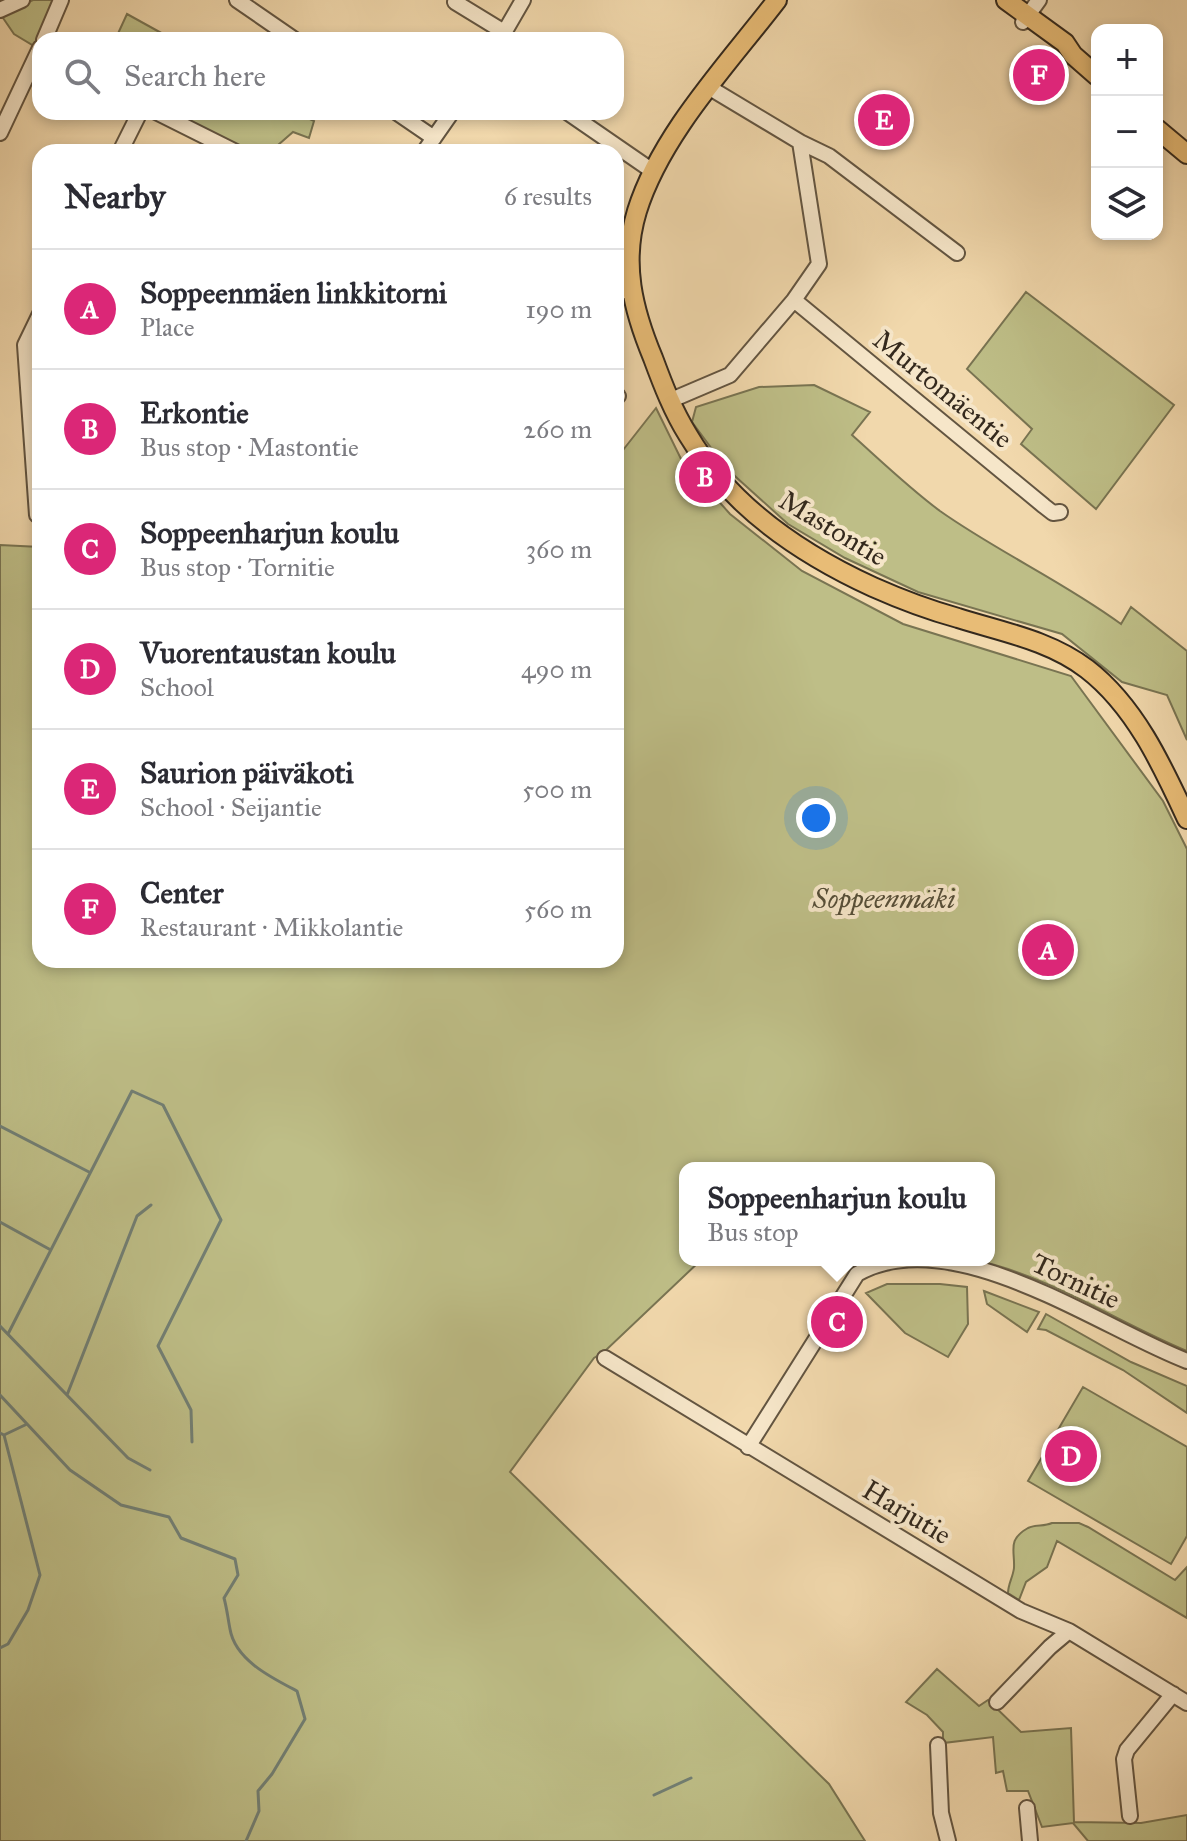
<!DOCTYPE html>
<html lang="en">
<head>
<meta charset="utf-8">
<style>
  :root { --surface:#fff; --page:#f2f2f3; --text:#2b2b33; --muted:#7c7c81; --line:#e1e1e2; --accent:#db2777 }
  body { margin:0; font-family:"IM FELL Great Primer",serif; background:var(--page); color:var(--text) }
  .controls { position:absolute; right:24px; top:24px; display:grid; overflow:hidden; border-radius:16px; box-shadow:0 4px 12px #0003 }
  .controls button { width:72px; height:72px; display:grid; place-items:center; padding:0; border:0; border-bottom:2px solid var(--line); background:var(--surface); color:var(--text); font:40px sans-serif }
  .you { position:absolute; left:816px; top:818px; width:28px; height:28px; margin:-20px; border:6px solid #fff; border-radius:50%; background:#1a73e8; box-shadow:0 0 0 12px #1a73e833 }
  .badge { display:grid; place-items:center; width:52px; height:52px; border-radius:50%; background:var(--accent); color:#fff; font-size:26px; font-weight:700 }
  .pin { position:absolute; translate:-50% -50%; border:4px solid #fff; box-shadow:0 2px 8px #0006 }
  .popup { position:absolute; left:679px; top:1162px; width:316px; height:104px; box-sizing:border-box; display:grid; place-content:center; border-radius:16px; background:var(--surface); filter:drop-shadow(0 2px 6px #0005); font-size:26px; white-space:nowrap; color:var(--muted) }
  .popup b { font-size:30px; color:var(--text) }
  .popup::after { content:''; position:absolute; left:50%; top:100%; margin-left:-16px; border:16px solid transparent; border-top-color:var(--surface) }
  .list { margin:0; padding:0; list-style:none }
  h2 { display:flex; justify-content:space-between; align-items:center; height:104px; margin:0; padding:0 32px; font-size:34px }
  h2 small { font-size:26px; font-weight:400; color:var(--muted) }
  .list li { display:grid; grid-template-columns:52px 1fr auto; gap:24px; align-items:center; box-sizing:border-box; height:120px; padding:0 32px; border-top:2px solid var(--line) }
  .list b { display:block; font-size:30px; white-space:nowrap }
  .list p { margin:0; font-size:26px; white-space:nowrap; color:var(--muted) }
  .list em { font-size:26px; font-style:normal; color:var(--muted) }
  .icon { flex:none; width:44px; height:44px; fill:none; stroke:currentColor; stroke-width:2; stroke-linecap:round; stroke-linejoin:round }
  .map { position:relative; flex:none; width:1187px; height:1841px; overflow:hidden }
  .search { position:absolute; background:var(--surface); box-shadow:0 4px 12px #0003; left:32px; top:32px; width:592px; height:88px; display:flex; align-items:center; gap:20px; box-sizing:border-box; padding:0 28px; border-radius:24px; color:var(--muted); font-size:30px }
  .panel { position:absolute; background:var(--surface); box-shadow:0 4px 12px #0003; left:32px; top:144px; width:592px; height:824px; border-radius:24px }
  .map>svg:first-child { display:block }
  .green { fill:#bebe87; stroke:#797452; stroke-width:2 }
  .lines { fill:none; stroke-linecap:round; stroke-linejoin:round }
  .stream { stroke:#727f74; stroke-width:3 }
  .minor-casing { stroke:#635541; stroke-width:18 }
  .major-casing { stroke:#34291d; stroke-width:22 }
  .minor { stroke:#f6e6c9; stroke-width:14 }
  .major { stroke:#e8bc76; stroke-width:18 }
  .labels { text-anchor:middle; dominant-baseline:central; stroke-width:8; stroke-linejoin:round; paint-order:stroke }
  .street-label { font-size:28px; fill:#34291d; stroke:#f6e6c9 }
  .park-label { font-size:28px; font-style:italic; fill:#564e38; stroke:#f6e6c9 }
</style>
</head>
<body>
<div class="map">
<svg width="1187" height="1841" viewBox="0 0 1187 1841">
  <rect width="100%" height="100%" fill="#f1d8ac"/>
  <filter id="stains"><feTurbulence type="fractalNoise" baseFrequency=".0025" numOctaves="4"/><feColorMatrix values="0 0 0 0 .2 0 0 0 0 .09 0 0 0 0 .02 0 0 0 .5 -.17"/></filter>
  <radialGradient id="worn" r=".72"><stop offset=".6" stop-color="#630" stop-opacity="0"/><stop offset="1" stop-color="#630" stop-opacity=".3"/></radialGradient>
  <!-- green -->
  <path class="green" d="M 33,0 L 55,0 L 34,46 L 14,34 L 1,15 Z
    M 127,14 L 174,40 L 115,40 Z
    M 171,112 L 295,112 L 314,121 L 309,138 L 293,132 L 270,152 L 249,152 Z
    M 1026,292 L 1174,405 L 1096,509 L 1021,444 L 1032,429 L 967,369 Z
    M 814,385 L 870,412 L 852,435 C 880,460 909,488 940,511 C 998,552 1064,582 1121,624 L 1131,607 L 1187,651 L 1187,740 L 1167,695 L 1122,682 L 1062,634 L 918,592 L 845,558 L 788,524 L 726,468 L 692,422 L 696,407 L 759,387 Z
    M 656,408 L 681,459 L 730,514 L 802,571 L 903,624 L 1071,676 L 1163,801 L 1187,849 L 1187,1351 C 1117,1322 1050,1276 975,1260 L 989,1260 L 989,1168 L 685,1168 L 685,1260 L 701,1260 L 604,1352 L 594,1358 L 510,1472 L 829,1784 L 865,1841 L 0,1841 L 0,545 L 40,547 L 40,960 L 616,960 L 616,459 Z
    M 887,1284 L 940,1284 L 967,1287 L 968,1324 L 948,1357 L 905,1333 L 866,1293 Z
    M 984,1291 L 1039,1312 L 1027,1332 L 987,1304 Z
    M 1046,1314 L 1131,1362 L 1187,1386 L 1187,1413 L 1123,1370 L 1046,1330 L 1038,1329 Z
    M 1083,1387 L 1187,1447 L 1187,1536 L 1171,1564 L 1028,1481 Z
    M 1052,1523 L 1079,1523 L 1088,1527 L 1175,1580 L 1187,1567 L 1187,1618 L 1057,1541 L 1047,1567 L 1026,1582 L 1019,1600 L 1008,1593 C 1008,1584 1013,1577 1014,1568 C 1015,1550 1007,1540 1028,1528 C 1036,1524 1044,1527 1052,1523 Z
    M 937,1669 L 979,1706 L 988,1700 L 1021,1732 L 1071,1728 L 1074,1822 L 1141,1823 L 1187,1815 L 1187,1841 L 1088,1841 L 1073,1823 L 1042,1827 L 1028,1791 L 1007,1791 L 1003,1771 L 996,1773 L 993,1737 L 943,1743 L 943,1732 L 927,1715 L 906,1702 Z"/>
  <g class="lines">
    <!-- stream -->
    <path class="stream" d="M 0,1126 L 89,1172
      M 0,1222 L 49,1249
      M 0,1326 L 128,1458 L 150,1470
      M 8,1334 L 132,1091 L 163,1105 L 221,1220 L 158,1346 L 191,1410 L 192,1442
      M 0,1395 L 70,1470 L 121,1505 L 169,1517 L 181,1538 L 235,1559 L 238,1575 L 224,1598 C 227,1609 228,1619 230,1629 C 235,1660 272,1678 297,1691 L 305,1719 L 272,1774 L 258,1791 L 259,1811 L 246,1841
      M 67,1395 L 137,1216 L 151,1205
      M 0,1433 L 4,1435 L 25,1425
      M 0,1648 L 8,1644 L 28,1610 L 40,1575 L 4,1435
      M 654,1795 L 691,1778"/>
    <!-- minor casing -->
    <g class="minor-casing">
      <path id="minor" d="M 237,0 L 295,40
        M 455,2 L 504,32
        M 0,10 L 22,0
        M 1023,22 L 1039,0
        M 501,38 L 523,0
        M 44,40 L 61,0
        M 156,112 L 236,152
        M 396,112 L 434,138
        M 567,112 L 654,172
        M 0,133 L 40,48
        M 800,142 L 829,156 L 957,253
        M 120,152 L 140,112
        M 424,152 L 452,112
        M 616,292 L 631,290
        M 794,300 L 1044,506 L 1053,513 L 1060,512
        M 616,395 L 618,396
        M 669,401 L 730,375 L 794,300 L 819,264 L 800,142 L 710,88
        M 37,515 L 25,345 L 40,314
        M 605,1358 L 1021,1611 L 1069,1631 L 1187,1703
        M 748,1447 L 857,1274 C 951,1220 1100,1328 1187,1361
        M 997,1702 L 1050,1647 L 1069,1631
        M 938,1745 L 941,1813 L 948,1841
        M 1027,1808 L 1030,1841
        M 1130,1816 L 1124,1759 L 1127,1750 L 1173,1694"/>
    </g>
    <!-- major casing -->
    <g class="major-casing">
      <path id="major" d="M 777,0 C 728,64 661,134 637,211 C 621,263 633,310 653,358 C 663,385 673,411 688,435 C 729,505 801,554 873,587 C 900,599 929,610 958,618 C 1002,632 1049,640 1087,669 C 1135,706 1162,765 1187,819
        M 1006,0 L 1065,43 L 1073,55 L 1097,76
        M 1157,129 L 1187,154"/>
    </g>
    <!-- minor -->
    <use href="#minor" class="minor"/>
    <!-- major -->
    <use href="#major" class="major"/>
  </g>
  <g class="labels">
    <!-- street labels -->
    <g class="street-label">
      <text transform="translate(943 389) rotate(39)">Murtomäentie</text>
      <text transform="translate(833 528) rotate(31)">Mastontie</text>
      <text transform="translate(1076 1281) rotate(25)">Tornitie</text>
      <text transform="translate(907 1512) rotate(31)">Harjutie</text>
    </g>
    <!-- park labels -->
    <g class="park-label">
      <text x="884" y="898">Soppeenmäki</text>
    </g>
  </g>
  <rect width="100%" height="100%" filter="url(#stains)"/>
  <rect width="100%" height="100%" fill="url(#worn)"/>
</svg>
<div class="controls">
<button>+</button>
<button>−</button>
<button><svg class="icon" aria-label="layers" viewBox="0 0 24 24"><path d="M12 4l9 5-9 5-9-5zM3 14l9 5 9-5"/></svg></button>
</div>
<div class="you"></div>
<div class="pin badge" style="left:1048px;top:950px">A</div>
<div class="pin badge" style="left:705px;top:477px">B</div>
<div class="pin badge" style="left:837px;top:1322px">C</div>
<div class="popup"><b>Soppeenharjun koulu</b>Bus stop</div>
<div class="pin badge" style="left:1071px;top:1456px">D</div>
<div class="pin badge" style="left:884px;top:120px">E</div>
<div class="pin badge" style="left:1039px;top:75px">F</div>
<div class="search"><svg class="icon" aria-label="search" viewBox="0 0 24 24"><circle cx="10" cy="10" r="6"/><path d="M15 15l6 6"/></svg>Search here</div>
<section class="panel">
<h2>Nearby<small>6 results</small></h2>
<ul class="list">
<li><span class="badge">A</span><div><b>Soppeenmäen linkkitorni</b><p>Place</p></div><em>190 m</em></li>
<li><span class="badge">B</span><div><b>Erkontie</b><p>Bus stop · Mastontie</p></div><em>260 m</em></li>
<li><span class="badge">C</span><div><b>Soppeenharjun koulu</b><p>Bus stop · Tornitie</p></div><em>360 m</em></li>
<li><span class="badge">D</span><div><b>Vuorentaustan koulu</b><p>School</p></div><em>490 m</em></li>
<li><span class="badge">E</span><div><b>Saurion päiväkoti</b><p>School · Seijantie</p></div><em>500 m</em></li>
<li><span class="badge">F</span><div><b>Center</b><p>Restaurant · Mikkolantie</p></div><em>560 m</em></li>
</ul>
</section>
</div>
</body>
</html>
